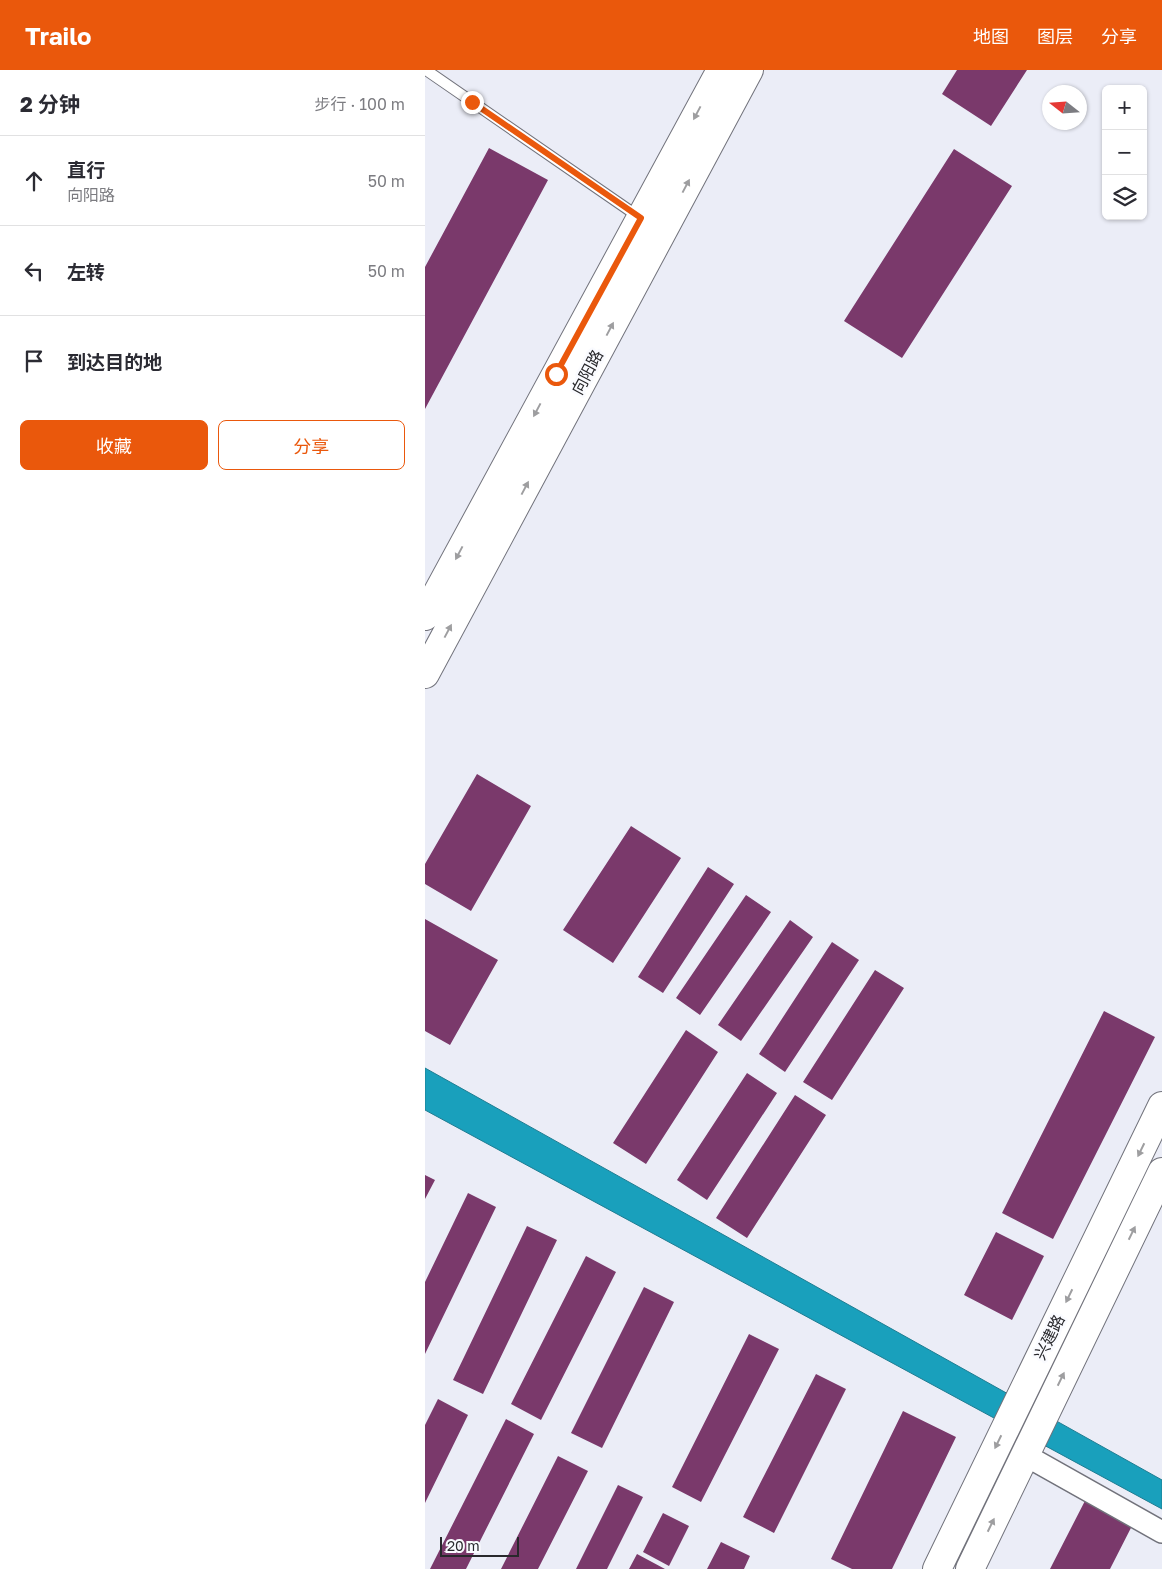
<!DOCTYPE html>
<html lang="zh">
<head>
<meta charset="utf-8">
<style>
  :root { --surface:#fff; --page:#f2f2f3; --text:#2b2b33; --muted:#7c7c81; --line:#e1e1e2; --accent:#ea580c }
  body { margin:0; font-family:"Golos Text","Noto Sans SC",sans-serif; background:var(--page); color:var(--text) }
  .controls { position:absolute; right:15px; top:15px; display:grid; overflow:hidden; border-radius:8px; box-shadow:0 1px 4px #0004 }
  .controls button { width:45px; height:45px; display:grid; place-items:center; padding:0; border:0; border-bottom:1px solid var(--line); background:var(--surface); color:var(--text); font:25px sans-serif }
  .compass { position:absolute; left:617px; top:15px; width:45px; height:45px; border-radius:50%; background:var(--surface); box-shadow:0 1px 4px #0004; rotate:287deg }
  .scale { position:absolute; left:15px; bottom:12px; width:79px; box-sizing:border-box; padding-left:5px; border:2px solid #28282c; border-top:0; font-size:14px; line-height:18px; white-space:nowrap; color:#28282c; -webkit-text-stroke:4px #fafbff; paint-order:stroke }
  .stop { position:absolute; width:15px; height:15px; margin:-11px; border:4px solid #ea580c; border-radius:50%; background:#fff }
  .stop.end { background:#ea580c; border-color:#fff; box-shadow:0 1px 5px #0008 }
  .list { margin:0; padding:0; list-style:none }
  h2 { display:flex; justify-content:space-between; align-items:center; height:65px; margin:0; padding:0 20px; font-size:21px }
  h2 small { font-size:16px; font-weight:400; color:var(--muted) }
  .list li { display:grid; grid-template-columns:32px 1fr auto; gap:15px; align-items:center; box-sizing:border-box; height:90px; padding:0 20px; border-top:1px solid var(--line) }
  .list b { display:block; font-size:19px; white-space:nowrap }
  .list p { margin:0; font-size:16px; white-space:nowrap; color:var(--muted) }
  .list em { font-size:16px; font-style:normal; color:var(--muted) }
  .actions { display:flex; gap:10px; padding:15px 20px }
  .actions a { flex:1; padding:11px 0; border:1px solid var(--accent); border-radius:8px; text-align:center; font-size:18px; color:var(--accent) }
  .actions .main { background:var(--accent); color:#fff }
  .icon { flex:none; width:28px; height:28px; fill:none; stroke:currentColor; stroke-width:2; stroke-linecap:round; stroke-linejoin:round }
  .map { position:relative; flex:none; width:737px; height:1499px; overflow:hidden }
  header { display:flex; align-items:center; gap:30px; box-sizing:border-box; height:70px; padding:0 25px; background:var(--accent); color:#fff }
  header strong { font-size:24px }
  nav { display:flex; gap:28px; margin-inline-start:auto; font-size:18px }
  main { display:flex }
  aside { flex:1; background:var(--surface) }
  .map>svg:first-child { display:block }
  .water { fill:#19a0bc; stroke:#1e7c91 }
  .building { fill:#7a396b }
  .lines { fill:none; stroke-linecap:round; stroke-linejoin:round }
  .lane-casing { stroke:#71727b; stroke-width:12 }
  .street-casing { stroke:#71727b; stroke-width:24 }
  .secondary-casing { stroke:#71727b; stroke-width:30 }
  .lane { stroke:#fff; stroke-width:10 }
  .street { stroke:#fff; stroke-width:21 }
  .secondary { stroke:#fff; stroke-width:28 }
  .oneway { fill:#9e9ea0 }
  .route { stroke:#ea580c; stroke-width:6 }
  .labels { text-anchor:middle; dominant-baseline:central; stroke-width:5; stroke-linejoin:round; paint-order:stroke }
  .street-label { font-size:16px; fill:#28282c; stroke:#fafbff }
</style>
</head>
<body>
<header>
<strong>Trailo</strong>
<nav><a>地图</a><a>图层</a><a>分享</a></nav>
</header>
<main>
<aside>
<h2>2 分钟<small>步行 · 100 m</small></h2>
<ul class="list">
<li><svg class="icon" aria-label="ahead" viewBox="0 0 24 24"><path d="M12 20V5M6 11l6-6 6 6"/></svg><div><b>直行</b><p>向阳路</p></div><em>50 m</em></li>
<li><svg class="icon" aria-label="left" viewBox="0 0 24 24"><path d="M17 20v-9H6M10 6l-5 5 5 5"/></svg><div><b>左转</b></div><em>50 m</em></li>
<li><svg class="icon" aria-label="arrive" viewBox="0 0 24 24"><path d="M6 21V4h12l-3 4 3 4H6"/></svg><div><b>到达目的地</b></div></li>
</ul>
<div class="actions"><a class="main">收藏</a><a>分享</a></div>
</aside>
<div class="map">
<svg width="737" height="1499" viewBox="0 0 737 1499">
  <rect width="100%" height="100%" fill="#ebedf7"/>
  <!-- water -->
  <path class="water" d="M 0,998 L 737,1410 L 737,1439 L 0,1040 Z"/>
  <!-- building -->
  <path class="building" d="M 532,0 L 602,0 L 566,56 L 517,24 Z
    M 64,78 L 123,110 L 0,339 L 0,197 Z
    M 529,79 L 587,116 L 477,288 L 419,251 Z
    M 52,704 L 106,736 L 46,841 L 0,814 L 0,794 Z
    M 206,756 L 256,788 L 188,893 L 138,860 Z
    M 283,797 L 309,814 L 238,923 L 213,907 Z
    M 321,825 L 346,842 L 275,945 L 251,928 Z
    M 0,849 L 73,890 L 25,975 L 0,961 Z
    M 365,850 L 388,867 L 316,971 L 293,955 Z
    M 407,872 L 434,890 L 360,1002 L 334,984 Z
    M 450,900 L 479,918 L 407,1030 L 378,1012 Z
    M 679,941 L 730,967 L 628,1169 L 577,1143 Z
    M 261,960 L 293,982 L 221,1094 L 188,1073 Z
    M 322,1003 L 352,1023 L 282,1130 L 252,1110 Z
    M 370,1025 L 401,1045 L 322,1168 L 291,1148 Z
    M 0,1105 L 10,1110 L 0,1129 Z
    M 43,1123 L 71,1137 L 0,1284 L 0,1212 Z
    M 102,1156 L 132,1170 L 58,1324 L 28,1310 Z
    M 571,1162 L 619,1186 L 587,1250 L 539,1225 Z
    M 161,1186 L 191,1202 L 116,1350 L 86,1334 Z
    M 219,1217 L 249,1232 L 177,1378 L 146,1363 Z
    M 324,1264 L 354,1279 L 276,1432 L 247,1417 Z
    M 391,1304 L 421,1319 L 349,1463 L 318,1447 Z
    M 13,1329 L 43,1345 L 0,1433 L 0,1355 Z
    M 478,1341 L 531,1367 L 467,1499 L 427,1499 L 406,1489 Z
    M 81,1349 L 109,1364 L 41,1499 L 5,1499 Z
    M 133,1386 L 163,1401 L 113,1499 L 76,1499 Z
    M 193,1415 L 218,1427 L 182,1499 L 151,1499 Z
    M 664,1423 L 711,1448 L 685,1499 L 625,1499 Z
    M 238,1443 L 264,1456 L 244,1496 L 218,1482 Z
    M 296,1472 L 325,1486 L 319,1499 L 282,1499 Z
    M 212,1484 L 240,1499 L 204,1499 Z"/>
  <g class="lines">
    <!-- lane casing -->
    <g class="lane-casing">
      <path id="lane" d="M 1,0 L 214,147"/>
    </g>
    <!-- street casing -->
    <g class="street-casing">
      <path id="street" d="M 600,1385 L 737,1462"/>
    </g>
    <!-- secondary casing -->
    <g class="secondary-casing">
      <path id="secondary" d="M 0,546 L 296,0
        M 0,604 L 324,0
        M 512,1499 L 737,1036
        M 545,1499 L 737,1102"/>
    </g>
    <!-- lane -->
    <use href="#lane" class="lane"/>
    <!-- street -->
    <use href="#street" class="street"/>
    <!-- secondary -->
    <use href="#secondary" class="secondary"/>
  </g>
  <!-- one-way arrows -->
  <defs><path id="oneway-solid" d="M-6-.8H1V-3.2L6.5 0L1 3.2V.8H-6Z" transform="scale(1.25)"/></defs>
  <g class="oneway">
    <use href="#oneway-solid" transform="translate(272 43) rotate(118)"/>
    <use href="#oneway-solid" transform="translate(261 116) rotate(-62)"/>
    <use href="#oneway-solid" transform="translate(185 259) rotate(-62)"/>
    <use href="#oneway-solid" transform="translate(112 340) rotate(118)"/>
    <use href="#oneway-solid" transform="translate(100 418) rotate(-62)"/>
    <use href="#oneway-solid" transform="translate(34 483) rotate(118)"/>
    <use href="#oneway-solid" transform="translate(23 561) rotate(-62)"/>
    <use href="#oneway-solid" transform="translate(716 1080) rotate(116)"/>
    <use href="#oneway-solid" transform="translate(707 1163) rotate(-64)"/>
    <use href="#oneway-solid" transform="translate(644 1226) rotate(116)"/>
    <use href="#oneway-solid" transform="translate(636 1309) rotate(-64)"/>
    <use href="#oneway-solid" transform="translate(573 1372) rotate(116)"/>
    <use href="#oneway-solid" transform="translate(566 1455) rotate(-64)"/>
  </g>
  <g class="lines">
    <!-- route -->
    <path class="route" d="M 47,32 L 216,148 L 131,304"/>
  </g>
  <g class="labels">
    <!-- street labels -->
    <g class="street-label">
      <text transform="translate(162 302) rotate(-62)">向阳路</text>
      <text transform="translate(624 1267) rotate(-64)">兴建路</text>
    </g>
  </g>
</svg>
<div class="controls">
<button>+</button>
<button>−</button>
<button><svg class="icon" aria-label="layers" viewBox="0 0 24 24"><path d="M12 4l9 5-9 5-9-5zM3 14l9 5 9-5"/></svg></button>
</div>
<svg class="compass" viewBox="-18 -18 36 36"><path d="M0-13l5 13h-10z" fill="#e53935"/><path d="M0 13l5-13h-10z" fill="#7c7c81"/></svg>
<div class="scale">20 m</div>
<div class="stop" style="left:131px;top:304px"></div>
<div class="stop end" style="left:47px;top:32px"></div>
</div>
</main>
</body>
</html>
